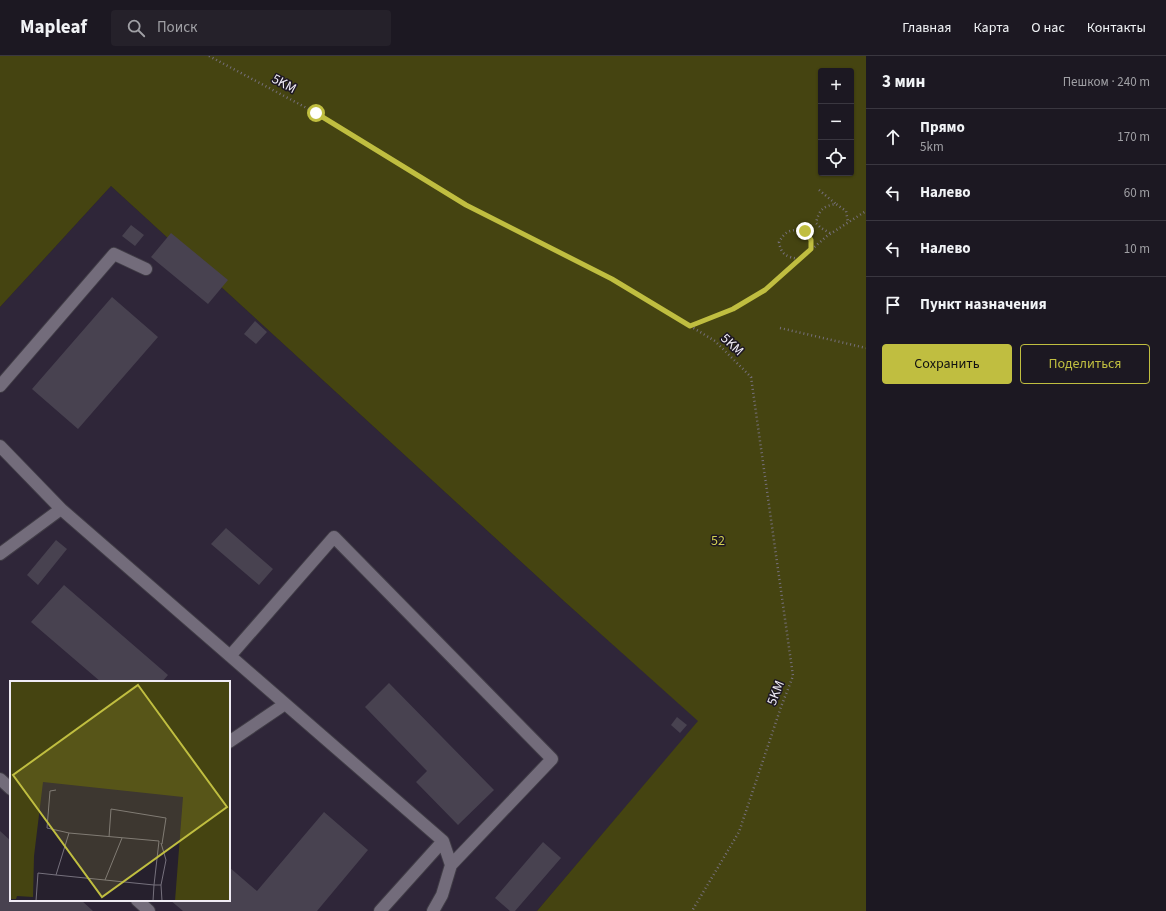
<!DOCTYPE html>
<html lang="ru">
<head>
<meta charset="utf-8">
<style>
  :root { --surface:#1c1822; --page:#25212a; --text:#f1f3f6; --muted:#a0a0a5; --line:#3a3740; --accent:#c0be40 }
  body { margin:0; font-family:"Source Sans 3",sans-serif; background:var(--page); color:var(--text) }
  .controls { position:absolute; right:12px; top:12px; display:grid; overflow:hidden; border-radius:4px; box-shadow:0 1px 3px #0004 }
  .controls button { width:36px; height:36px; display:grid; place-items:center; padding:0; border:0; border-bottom:1px solid var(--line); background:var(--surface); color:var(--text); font:20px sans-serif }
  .stop { position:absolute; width:12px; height:12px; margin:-9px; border:3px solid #c0be40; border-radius:50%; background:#fff }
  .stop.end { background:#c0be40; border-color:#fff; box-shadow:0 1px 4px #0008 }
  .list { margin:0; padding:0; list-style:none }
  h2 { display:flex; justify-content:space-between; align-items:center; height:52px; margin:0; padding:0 16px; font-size:17px }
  h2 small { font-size:13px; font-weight:400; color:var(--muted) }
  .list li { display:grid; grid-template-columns:26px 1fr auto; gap:12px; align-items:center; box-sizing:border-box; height:56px; padding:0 16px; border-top:1px solid var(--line) }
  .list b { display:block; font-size:15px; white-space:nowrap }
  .list p { margin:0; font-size:13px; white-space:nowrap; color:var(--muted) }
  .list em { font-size:13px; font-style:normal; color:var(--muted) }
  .actions { display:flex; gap:8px; padding:12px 16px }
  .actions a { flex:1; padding:9px 0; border:1px solid var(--accent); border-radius:4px; text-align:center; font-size:14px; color:var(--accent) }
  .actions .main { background:var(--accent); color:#111 }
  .icon { flex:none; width:22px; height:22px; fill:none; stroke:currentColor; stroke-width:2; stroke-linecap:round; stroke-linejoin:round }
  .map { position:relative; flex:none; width:866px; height:855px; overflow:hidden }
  header { display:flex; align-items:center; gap:24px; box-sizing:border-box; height:56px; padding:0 20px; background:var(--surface); border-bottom:1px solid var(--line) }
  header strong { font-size:19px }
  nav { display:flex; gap:22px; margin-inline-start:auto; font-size:14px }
  .search { width:280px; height:36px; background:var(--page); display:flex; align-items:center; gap:10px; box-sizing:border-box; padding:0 14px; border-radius:4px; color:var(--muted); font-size:15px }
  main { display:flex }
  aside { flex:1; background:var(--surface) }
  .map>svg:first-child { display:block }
  .built { fill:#2f2639; fill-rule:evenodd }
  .green { fill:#454411; fill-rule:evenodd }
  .building { fill:#484250 }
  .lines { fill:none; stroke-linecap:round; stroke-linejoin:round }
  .minor-casing { stroke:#403c46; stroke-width:14 }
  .path { stroke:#76707c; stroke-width:2.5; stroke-dasharray:1 3; stroke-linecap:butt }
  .minor { stroke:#736c7b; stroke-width:12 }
  .route { stroke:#c0be40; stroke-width:5 }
  .labels { text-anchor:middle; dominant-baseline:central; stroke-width:3; stroke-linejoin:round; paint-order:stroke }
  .street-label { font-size:14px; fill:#efebf4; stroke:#1d1723 }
  .park-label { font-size:14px; fill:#d1cf51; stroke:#1d1723 }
  .inset-road { fill:none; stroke:#76717d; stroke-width:1 }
  .view { fill:#c0be40; fill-opacity:0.15; stroke:#c0be40; stroke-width:2 }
  .inset-edge { fill:none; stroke:#efebf4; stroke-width:2 }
</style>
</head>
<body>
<header>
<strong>Mapleaf</strong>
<div class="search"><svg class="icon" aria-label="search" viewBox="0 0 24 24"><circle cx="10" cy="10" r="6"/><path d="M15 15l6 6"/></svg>Поиск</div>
<nav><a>Главная</a><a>Карта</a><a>О нас</a><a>Контакты</a></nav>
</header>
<main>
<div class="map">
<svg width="866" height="855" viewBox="0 0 866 855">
  <rect width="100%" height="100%" fill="#26202d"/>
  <!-- built -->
  <path class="built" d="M 111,130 L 565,546 L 699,665 L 537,855 L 0,855 L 0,251 ZM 11,626 L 229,626 L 229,844 L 11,844 Z"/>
  <!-- green -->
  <path class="green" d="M 0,0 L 866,0 L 866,855 L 537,855 L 698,665 L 565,546 L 111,130 L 0,251 ZM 821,15 L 851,15 L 851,117 L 821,117 Z"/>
  <!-- building -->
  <path class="building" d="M 131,169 L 144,179 L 135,190 L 122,180 Z
    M 171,177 L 228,224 L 208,248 L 151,201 Z
    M 112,241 L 158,281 L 78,373 L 32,333 Z
    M 255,265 L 267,276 L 256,288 L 244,278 Z
    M 226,472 L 273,513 L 259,529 L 211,488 Z
    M 56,484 L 67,493 L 38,529 L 27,519 Z
    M 64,529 L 168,619 L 162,626 L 101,626 L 31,566 Z
    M 389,627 L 494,734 L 458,769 L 416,726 L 427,715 L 365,651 Z
    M 677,661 L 687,669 L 680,677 L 671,669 Z
    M 324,756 L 368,794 L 317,855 L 183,855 L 170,844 L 229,844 L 229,811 L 257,835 Z
    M 0,775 L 11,785 L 11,844 L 81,844 L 93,855 L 0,855 Z
    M 543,786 L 561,802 L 515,855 L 510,855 L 495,842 Z"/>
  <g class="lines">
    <!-- minor casing -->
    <g class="minor-casing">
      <path id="minor" d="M 0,330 L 114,198 L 146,213
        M 0,390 L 61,453
        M 0,498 L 61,453 L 443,785 L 380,855
        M 230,600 L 334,481 L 552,703 L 451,809
        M 229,686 L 285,648
        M 0,723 L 11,733
        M 137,844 L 149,855
        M 433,855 L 442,839 L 451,809 L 443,785"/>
    </g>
    <!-- path -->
    <path class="path" d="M 209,0 L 316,57 L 466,149 L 612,223 L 715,285 L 751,321 L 793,620 L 781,651 L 739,776 L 692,855
      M 819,134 L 836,148
      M 830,177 L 821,172 L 816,167 C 819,154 823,150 836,148 L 846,155 L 848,166
      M 799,203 C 787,201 781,199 779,186 C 786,174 791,173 805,175 L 811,184 L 811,193
      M 691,270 L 733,253 L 765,234 L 827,180 L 866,155
      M 780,272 L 866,292"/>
    <!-- minor -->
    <use href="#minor" class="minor"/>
  </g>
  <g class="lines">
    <!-- route -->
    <path class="route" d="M 316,57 L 466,149 L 612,223 L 690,270 L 733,253 L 765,234 L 811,193 L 811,184 L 805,175"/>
  </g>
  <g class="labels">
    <!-- street labels -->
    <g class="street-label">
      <text transform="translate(284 28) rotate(28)">5KM</text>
      <text transform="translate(732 289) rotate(43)">5KM</text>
      <text transform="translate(776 637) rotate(-68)">5KM</text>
    </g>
    <!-- park labels -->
    <g class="park-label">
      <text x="718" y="485">52</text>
    </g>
  </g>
  <!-- overview -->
  <g transform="translate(10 625)">
    <rect width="220" height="220" fill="#26202d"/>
    <path d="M 0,0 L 220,0 L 220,220 L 165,220 L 173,116 L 33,101 L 24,175 L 23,216 L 7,215 L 6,218 L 0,218 Z" fill="#454411"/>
    <path class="inset-road" d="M 46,109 L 40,110 L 37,147 L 59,152M 99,156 L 101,128 L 156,137 L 152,163M 151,162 L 156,179 L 151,204 L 152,220M 46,194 L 144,204 L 143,220M 95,199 L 112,157M 26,220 L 28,192 L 46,194 L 59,152 L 149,160 L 144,204 L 151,204"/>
    <path class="view" d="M 128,4 L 217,126 L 92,216 L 3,94 Z"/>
    <rect width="220" height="220" class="inset-edge"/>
  </g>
</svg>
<div class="controls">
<button>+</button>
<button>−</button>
<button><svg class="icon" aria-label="locate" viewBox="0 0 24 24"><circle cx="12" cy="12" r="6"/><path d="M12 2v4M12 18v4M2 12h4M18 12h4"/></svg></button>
</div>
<div class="stop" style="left:316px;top:57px"></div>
<div class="stop end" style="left:805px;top:175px"></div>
</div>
<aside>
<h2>3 мин<small>Пешком · 240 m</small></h2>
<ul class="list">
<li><svg class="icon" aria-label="ahead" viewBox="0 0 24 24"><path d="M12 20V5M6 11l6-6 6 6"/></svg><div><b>Прямо</b><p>5km</p></div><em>170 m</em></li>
<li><svg class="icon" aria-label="left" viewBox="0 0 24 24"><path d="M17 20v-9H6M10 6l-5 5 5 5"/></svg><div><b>Налево</b></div><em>60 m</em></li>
<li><svg class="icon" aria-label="left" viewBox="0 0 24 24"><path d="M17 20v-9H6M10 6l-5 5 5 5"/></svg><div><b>Налево</b></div><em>10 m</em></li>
<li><svg class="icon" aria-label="arrive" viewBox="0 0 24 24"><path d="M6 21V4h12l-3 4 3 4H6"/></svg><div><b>Пункт назначения</b></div></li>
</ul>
<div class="actions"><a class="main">Сохранить</a><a>Поделиться</a></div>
</aside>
</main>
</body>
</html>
